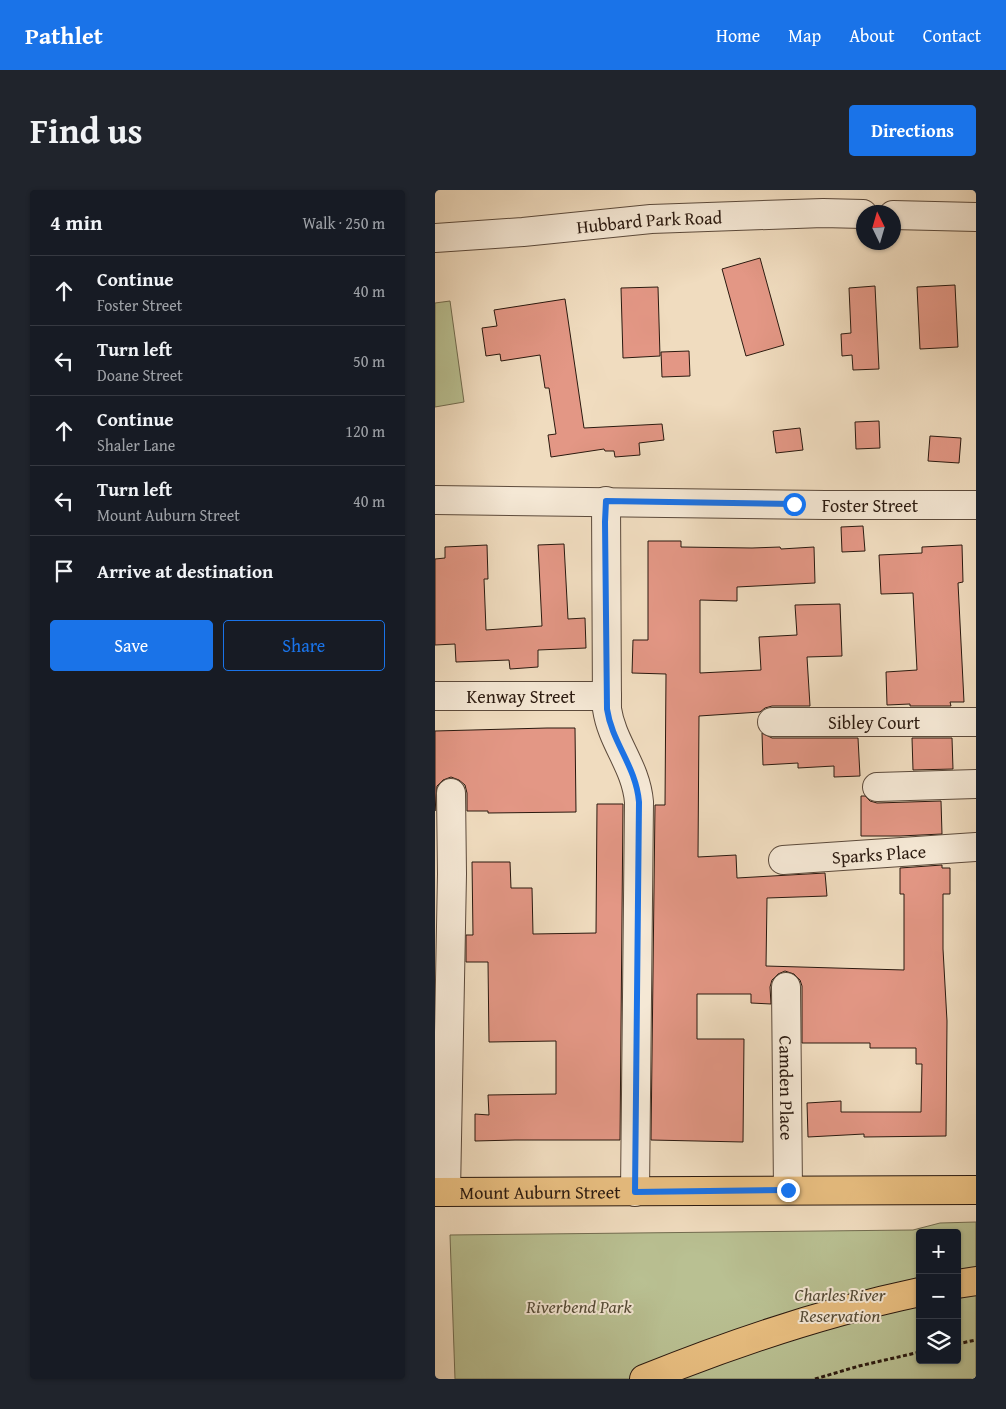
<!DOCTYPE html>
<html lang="en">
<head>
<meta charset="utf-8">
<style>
  :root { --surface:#171b24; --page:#20242c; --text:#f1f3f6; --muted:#9ea1a6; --line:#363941; --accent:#1a73e8 }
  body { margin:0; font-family:"Gentium Book Plus",serif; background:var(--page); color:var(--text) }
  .controls { position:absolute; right:15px; bottom:15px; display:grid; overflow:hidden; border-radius:5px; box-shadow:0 1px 4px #0004 }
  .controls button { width:45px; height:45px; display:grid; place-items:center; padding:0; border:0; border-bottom:1px solid var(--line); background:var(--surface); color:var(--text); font:25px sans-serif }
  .compass { position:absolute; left:421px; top:15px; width:45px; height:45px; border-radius:50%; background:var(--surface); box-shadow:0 1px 4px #0004; rotate:355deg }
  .stop { position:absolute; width:15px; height:15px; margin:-11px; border:4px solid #1a73e8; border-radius:50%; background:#fff }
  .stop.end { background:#1a73e8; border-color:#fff; box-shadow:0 1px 5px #0008 }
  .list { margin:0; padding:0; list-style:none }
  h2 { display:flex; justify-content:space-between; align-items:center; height:65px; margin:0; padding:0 20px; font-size:21px }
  h2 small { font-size:16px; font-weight:400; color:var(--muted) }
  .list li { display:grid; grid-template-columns:32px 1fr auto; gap:15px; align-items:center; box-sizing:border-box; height:70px; padding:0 20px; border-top:1px solid var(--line) }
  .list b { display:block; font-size:19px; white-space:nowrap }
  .list p { margin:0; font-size:16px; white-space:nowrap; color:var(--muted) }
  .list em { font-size:16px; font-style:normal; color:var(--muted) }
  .actions { display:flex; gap:10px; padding:15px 20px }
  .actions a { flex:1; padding:11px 0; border:1px solid var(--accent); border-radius:5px; text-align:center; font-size:18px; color:var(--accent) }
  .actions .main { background:var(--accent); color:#fff }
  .icon { flex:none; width:28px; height:28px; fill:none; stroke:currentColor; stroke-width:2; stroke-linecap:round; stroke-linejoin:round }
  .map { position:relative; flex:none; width:541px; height:1189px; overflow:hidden; border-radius:5px }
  header { display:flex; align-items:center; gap:30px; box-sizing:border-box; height:70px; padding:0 25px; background:var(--accent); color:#fff }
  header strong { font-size:24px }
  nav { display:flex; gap:28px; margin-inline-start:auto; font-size:18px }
  .intro { display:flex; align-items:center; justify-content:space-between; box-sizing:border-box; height:120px; padding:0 30px }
  h1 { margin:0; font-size:35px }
  .button { padding:12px 22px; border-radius:5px; background:var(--accent); color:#fff; font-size:18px; font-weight:700 }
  main { display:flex; gap:30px; padding:0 30px }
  aside { flex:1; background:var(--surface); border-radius:5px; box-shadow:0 1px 4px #0004 }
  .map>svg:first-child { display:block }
  .green { fill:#b9c092; stroke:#726c50; fill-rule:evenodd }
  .building { fill:#e39785; stroke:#2a190f }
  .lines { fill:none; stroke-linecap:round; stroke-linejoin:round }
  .minor-casing { stroke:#5c4a3b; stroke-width:30 }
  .major-casing { stroke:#2a190f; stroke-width:30 }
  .highway-casing { stroke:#2a190f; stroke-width:30 }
  .path { stroke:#2a190f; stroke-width:3; stroke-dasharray:4 2.5; stroke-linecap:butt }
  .minor { stroke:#f5e8d5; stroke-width:28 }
  .major { stroke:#e8be80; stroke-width:28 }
  .highway { stroke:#e8be80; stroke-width:28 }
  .route { stroke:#1a73e8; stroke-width:6 }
  .labels { text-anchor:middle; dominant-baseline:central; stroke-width:4; stroke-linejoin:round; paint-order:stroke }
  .street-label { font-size:18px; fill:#2a190f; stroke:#f5e8d5 }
  .park-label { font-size:18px; font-style:italic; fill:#554b36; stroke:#f5e8d5 }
</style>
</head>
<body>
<header>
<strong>Pathlet</strong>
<nav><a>Home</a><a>Map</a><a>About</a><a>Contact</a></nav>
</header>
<div class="intro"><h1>Find us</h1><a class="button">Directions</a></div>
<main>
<aside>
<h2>4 min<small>Walk · 250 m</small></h2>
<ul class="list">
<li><svg class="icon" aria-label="ahead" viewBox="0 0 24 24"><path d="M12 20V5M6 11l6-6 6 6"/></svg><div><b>Continue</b><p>Foster Street</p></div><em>40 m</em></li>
<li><svg class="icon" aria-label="left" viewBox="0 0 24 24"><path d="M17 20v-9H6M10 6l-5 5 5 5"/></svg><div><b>Turn left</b><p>Doane Street</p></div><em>50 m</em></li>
<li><svg class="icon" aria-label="ahead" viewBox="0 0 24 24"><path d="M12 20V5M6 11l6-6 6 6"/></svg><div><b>Continue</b><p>Shaler Lane</p></div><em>120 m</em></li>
<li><svg class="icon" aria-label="left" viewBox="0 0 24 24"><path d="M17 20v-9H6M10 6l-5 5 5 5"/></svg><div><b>Turn left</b><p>Mount Auburn Street</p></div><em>40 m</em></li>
<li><svg class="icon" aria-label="arrive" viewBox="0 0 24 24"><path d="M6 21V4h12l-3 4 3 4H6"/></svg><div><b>Arrive at destination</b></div></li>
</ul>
<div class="actions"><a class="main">Save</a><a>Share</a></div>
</aside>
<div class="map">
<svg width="541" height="1189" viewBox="0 0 541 1189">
  <rect width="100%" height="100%" fill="#f0dcbf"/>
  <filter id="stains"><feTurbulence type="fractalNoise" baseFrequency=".004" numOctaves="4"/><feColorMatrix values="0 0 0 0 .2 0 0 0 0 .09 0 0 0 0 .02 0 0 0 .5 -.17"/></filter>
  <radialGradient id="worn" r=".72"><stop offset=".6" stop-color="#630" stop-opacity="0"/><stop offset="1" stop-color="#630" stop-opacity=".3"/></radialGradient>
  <!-- green -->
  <path class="green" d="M 15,111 L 29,212 L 0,217 L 0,113 Z
    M 541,1032 L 541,1189 L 20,1189 L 15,1045 L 478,1040 L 505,1033 ZM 485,1043 L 522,1043 L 522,1170 L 485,1170 Z"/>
  <!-- building -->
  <path class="building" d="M 325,68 L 349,155 L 311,166 L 287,79 Z
    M 520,95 L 523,157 L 485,159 L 482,97 Z
    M 440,96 L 444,179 L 418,180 L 417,165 L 407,166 L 406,144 L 416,143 L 414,98 Z
    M 223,97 L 225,166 L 188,168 L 186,98 Z
    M 130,109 L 149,238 L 227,234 L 229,250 L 204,253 L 205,265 L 180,267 L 179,261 L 170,261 L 169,259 L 116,267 L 113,245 L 121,244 L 114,198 L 110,198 L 105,165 L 66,171 L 65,164 L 51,166 L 47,138 L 62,136 L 59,120 Z
    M 254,161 L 255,186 L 227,187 L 226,162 Z
    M 444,231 L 445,258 L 421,259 L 420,232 Z
    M 365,238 L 368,260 L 341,263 L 338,241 Z
    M 495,246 L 526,248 L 524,273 L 493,271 Z
    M 428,336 L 430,361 L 407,362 L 406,337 Z
    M 213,351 L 246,351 L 246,357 L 317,358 L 345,357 L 346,359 L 379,357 L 380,393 L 302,397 L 302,411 L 265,410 L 265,483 L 326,480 L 324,447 L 362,445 L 360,415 L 405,414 L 407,466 L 372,467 L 375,516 L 337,516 L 330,518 L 325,522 L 264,526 L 263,667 L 301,665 L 302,688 L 390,683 L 392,706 L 332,708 L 331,776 L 469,780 L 469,704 L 465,704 L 465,678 L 507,675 L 507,678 L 515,678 L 515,704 L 508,704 L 508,759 L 512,831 L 511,946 L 429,947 L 429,944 L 373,947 L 372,913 L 406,911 L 406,922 L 486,922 L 487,874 L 481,874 L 481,858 L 435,858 L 435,853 L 367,853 L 367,796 L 365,790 L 359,784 L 350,781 L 343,784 L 337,790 L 335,797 L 336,814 L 316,813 L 316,804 L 262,804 L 262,849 L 309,849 L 308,952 L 216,950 L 220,615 L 230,615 L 231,484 L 197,483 L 198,450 L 213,450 Z
    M 129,354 L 133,429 L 150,428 L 151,458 L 103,460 L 103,477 L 75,479 L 74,470 L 21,472 L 20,454 L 0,455 L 0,369 L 10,368 L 10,357 L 52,355 L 53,389 L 49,389 L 51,440 L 107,436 L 103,355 Z
    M 527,355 L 528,392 L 523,393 L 529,512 L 515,512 L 516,516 L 475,516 L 475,514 L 452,515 L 451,482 L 482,480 L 478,403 L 446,404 L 444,365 L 487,363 L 487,357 Z
    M 112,538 L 140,538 L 141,622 L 53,623 L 53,621 L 32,621 L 32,603 L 30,595 L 24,590 L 16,587 L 8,590 L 2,596 L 0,621 L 0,541 Z
    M 327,543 L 337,548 L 423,548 L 425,586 L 399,587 L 399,576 L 363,578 L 363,573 L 328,575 Z
    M 477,548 L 517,548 L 518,579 L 478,580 Z
    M 426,606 L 430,606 L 435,611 L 442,613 L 506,611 L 507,644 L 465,646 L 426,646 Z
    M 162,614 L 188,614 L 185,950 L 80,950 L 40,951 L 40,924 L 54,925 L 53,905 L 121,904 L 121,851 L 54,852 L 53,772 L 31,772 L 31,745 L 38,745 L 37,672 L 75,672 L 76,698 L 97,698 L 98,744 L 161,743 Z"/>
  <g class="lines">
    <!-- minor casing -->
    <g class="minor-casing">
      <g id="minor">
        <path d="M 458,25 L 541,27"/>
        <path id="s1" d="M 0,48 L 88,42 L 216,29 L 388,23 L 428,24"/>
        <path id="s2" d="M 0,310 L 390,315 L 541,315"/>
        <path d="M 171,311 L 172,519 C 177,553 201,576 204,612 L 200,1002"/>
        <path id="s3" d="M 0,506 L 172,506"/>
        <path id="s4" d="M 337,532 L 541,532"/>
        <path d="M 442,597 L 541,594"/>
        <path id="s5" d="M 348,670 L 541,657"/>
        <path id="s6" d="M 351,797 L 353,1000"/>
        <path d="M 11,1002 L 17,684 L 16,603"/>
      </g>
    </g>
    <!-- major casing -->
    <g class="major-casing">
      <g id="major">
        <path id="s7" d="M 0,1002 L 541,1000"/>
      </g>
    </g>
    <!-- highway casing -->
    <g class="highway-casing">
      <path id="highway" d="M 522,1094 L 541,1091
        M 209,1189 C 298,1153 390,1122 485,1102"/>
    </g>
    <!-- path -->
    <path class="path" d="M 522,1154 L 541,1150
      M 380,1189 L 424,1176 L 485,1162"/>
    <!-- minor -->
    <use href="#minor" class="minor"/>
    <!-- major -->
    <use href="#major" class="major"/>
    <!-- highway -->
    <use href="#highway" class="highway"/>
  </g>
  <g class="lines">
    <!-- route -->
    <path class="route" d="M 353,1000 L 200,1002 L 204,612 C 201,576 177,553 172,519 L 170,332 L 171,311 L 359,314"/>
  </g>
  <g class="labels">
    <!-- street labels -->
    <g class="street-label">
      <text stroke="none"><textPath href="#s1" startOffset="215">Hubbard Park Road</textPath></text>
      <text stroke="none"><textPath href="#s2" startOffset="435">Foster Street</textPath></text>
      <text stroke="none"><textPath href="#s3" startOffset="86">Kenway Street</textPath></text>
      <text stroke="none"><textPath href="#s4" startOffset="102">Sibley Court</textPath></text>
      <text stroke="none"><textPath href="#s5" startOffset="96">Sparks Place</textPath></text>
      <text stroke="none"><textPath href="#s6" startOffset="101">Camden Place</textPath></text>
      <text stroke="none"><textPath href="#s7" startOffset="105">Mount Auburn Street</textPath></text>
    </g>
    <!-- park labels -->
    <g class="park-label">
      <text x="405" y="1104">Charles River<tspan x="405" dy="21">Reservation</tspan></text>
      <text x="144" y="1116">Riverbend Park</text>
    </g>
  </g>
  <rect width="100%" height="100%" filter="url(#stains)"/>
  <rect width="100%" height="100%" fill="url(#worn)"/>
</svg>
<div class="controls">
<button>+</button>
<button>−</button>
<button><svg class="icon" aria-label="layers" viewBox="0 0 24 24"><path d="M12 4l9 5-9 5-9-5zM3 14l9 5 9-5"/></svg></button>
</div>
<svg class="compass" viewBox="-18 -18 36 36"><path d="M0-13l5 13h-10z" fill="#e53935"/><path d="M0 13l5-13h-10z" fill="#9ea1a6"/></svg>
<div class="stop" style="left:359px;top:314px"></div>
<div class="stop end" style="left:353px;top:1000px"></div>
</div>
</main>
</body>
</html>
